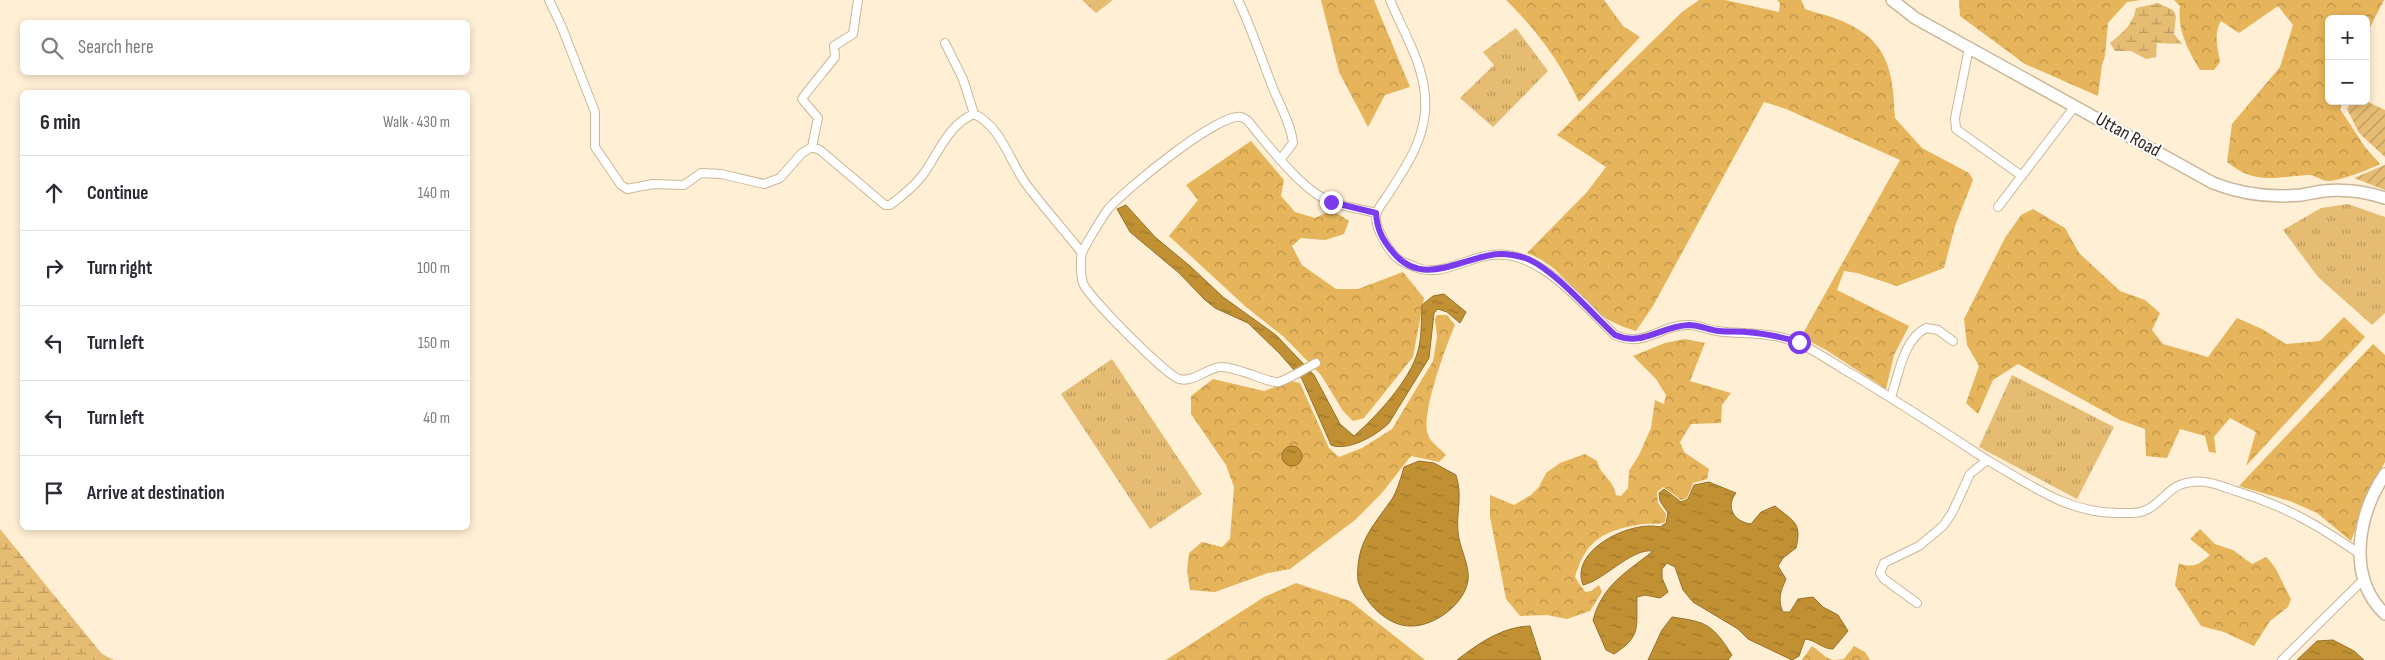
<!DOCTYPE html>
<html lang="en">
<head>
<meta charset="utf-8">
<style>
  :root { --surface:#fff; --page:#f7f7f7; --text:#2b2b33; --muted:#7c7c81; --line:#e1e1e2 }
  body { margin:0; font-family:"Sofia Sans Condensed",sans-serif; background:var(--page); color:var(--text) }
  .controls { position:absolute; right:15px; top:15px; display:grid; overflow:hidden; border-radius:8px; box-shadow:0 2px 8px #0003 }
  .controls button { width:45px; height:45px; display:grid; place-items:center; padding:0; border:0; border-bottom:1px solid var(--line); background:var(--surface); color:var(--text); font:25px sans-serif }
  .stop { position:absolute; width:15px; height:15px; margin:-11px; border:4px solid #7c3aed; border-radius:50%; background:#fff }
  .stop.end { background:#7c3aed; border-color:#fff; box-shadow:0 1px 5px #0008 }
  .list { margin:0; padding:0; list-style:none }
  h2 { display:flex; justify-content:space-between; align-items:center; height:65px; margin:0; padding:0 20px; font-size:21px }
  h2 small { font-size:16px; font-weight:400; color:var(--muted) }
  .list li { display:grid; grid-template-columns:32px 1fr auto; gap:15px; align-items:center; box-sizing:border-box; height:75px; padding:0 20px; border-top:1px solid var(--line) }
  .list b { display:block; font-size:19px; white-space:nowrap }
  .list em { font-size:16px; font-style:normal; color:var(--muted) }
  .icon { flex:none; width:28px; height:28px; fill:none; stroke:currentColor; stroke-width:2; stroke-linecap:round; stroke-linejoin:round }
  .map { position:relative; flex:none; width:2385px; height:660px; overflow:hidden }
  .search { position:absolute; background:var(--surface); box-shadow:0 2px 8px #0003; left:20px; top:20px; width:450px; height:55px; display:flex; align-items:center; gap:12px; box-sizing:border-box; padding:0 18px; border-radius:8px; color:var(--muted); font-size:19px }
  .panel { position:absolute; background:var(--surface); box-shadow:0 2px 8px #0003; left:20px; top:90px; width:450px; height:440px; border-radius:8px }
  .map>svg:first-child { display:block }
  .grass { fill:url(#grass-tufts) }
  .forest { fill:url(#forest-crowns) }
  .wetland { fill:url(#wetland-marsh) }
  .garden { fill:url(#garden-furrows) }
  .water { fill:url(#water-ripples); stroke:#95712c }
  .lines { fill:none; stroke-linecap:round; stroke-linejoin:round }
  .street-casing { stroke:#cab797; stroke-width:10 }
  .secondary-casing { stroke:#cab797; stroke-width:14 }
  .street { stroke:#fff; stroke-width:8 }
  .secondary { stroke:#fff; stroke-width:11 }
  .route { stroke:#7c3aed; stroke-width:6 }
  .labels { text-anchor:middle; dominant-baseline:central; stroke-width:4.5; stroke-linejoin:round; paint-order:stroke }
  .street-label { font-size:19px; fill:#31291d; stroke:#fff }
</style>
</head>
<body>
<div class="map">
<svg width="2385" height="660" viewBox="0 0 2385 660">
  <defs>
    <pattern id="grass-tufts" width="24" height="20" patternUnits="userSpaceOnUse" patternTransform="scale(1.25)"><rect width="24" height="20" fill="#e6bc73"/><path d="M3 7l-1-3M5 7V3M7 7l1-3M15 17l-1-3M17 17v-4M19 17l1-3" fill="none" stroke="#bb995e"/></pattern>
    <pattern id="forest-crowns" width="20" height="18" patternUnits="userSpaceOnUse" patternTransform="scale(1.25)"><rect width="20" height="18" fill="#e6b45a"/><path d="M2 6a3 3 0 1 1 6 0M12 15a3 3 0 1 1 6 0" fill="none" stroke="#bb924a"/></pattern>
    <pattern id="wetland-marsh" width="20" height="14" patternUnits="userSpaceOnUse" patternTransform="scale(1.25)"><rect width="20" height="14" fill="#e6bc73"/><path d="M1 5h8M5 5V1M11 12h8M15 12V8" fill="none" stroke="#bb995e"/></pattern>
    <pattern id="garden-furrows" width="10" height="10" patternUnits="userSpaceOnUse" patternTransform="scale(1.25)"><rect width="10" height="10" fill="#e6bc73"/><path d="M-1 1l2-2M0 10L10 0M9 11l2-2" fill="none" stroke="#bb995e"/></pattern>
    <pattern id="water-ripples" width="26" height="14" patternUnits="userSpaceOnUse" patternTransform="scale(1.25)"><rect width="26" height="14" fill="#c09033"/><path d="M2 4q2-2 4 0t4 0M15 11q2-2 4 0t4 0" fill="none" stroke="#9d762b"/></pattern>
  </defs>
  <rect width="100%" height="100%" fill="#ffefd4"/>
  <!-- grass -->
  <path class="grass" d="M 1082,0 L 1113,0 L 1096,13 Z
    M 1516,28 L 1548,71 L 1493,127 L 1460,98 L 1494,65 L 1483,52 Z
    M 2348,204 L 2385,217 L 2385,313 L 2372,325 L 2318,277 L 2283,230 L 2321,208 Z
    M 1112,359 L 1202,494 L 1150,529 L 1061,394 Z
    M 2012,375 L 2114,427 L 2077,499 L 1979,447 Z"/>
  <!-- forest -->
  <path class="forest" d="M 1321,0 L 1374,0 L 1410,87 L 1385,95 L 1368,127 L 1339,72 Z
    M 1506,0 L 1604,0 L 1623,26 L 1640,37 L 1579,102 C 1561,63 1537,30 1506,0 Z
    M 1699,0 L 1725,0 L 1779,12 L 1780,3 L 1777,0 L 1801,0 L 1805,9 C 1814,13 1825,14 1834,18 C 1887,37 1893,67 1895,118 L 1922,148 L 1969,173 L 1973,180 L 1955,226 L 1944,268 L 1897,286 L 1857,273 L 1844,271 L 1837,290 L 1909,326 L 1894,355 L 1886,389 L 1826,350 L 1801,337 L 1900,160 L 1786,109 L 1764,102 L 1653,306 L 1636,331 C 1622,327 1606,320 1595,310 C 1573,290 1556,263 1527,253 L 1587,192 L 1606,167 L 1557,135 L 1682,12 Z
    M 1959,0 L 2141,0 L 2127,2 L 2108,23 L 2105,56 L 2102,65 L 2098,96 L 2025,64 L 1960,16 Z
    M 2174,0 L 2384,0 L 2366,35 L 2366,19 L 2329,19 L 2329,101 L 2343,101 L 2340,109 L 2365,147 L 2380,164 C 2368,170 2342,180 2329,181 C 2321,181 2315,174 2307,175 C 2274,177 2255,185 2227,162 L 2232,124 L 2280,67 L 2293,25 L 2278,6 L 2239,33 L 2221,21 C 2213,35 2218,48 2220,62 L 2214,70 L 2200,70 C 2188,50 2177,30 2180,6 Z
    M 1251,141 L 1284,180 L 1281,196 L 1295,212 L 1315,218 L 1332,210 L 1349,221 L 1344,234 L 1325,240 L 1301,238 L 1292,246 L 1302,265 L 1336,289 L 1358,289 L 1403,272 L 1424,298 L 1413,357 L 1364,418 L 1353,421 L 1343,411 L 1321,375 L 1284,337 L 1246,307 L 1169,236 L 1198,200 L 1186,185 Z
    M 2033,209 L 2065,228 L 2079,253 L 2120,291 L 2145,300 L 2160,313 L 2152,330 L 2163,344 L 2208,357 L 2237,318 L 2262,329 L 2286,344 L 2320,341 L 2344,317 L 2365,337 L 2246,466 L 2256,432 L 2230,418 L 2214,437 L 2216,453 L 2209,452 L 2205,436 L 2180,429 L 2167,458 L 2146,456 L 2145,429 L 2120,420 L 2018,364 L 1993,380 L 1978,414 L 1966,403 L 1979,366 L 1967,345 L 1964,319 L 2005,238 L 2021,215 Z
    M 1437,315 L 1447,315 L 1455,325 C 1446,346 1420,416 1428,435 C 1431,443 1441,449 1446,455 L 1439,462 L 1411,456 L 1381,494 L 1355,520 L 1290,569 L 1268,573 L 1215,592 L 1190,590 L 1187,571 L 1189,553 L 1202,542 L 1222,547 L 1230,539 L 1234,487 L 1226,465 L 1191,414 L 1191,396 L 1213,379 L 1264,391 L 1292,381 L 1300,383 L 1329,448 L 1339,457 L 1362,448 L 1392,429 L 1433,361 L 1437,337 L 1435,319 Z
    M 1685,339 L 1705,343 L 1690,381 L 1731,393 L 1722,405 L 1721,423 L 1691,424 L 1680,442 L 1684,452 L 1709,469 L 1707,479 L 1693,483 L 1687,498 L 1681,500 L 1663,487 L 1657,492 L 1658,503 L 1666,514 L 1665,522 C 1658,525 1651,523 1643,524 C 1605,530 1586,539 1575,577 L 1585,592 L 1591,591 L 1599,585 L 1602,592 L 1590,611 L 1567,619 L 1547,615 L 1520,616 L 1506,599 L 1490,517 L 1490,495 L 1514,505 L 1531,495 L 1539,487 L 1546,473 L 1560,463 L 1585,454 L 1597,461 C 1601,477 1613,478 1616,495 L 1621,496 L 1628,488 L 1629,471 L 1639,455 L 1651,428 L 1655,400 L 1664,404 L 1666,395 L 1656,379 L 1633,356 L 1665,343 Z
    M 2373,344 L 2385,355 L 2385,462 L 2373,483 L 2351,541 L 2317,513 L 2290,501 L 2239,486 Z
    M 2200,529 L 2215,544 L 2233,550 L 2252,564 L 2266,557 C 2277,566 2283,585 2291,599 L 2288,607 L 2270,621 L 2254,646 L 2224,632 L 2201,626 L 2175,585 L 2179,563 C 2192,569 2200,564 2210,555 L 2190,539 Z
    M 1296,583 L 1350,601 L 1425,660 L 1166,660 L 1264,597 Z
    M 1812,646 L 1826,657 L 1833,660 L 1802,660 Z
    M 1854,646 L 1865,652 L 1870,660 L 1834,660 L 1844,659 Z"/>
  <!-- wetland -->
  <path class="wetland" d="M 2158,3 L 2173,10 L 2176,16 L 2174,34 L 2182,44 L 2157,43 L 2156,57 L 2146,59 L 2131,51 L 2115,51 L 2110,43 C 2123,32 2133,25 2136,8 Z
    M 0,529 L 102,654 L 114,660 L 0,660 Z"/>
  <!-- garden -->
  <path class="garden" d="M 2352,101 L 2366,101 L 2385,110 L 2385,157 L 2359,133 L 2347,109 Z
    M 2385,165 L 2385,190 L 2354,178 Z"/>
  <!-- water -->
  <path class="water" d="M 1126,205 L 1155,237 L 1190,266 L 1223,297 L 1276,335 L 1314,375 L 1340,424 L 1354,436 C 1377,416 1410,380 1418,351 C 1422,337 1421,320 1422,305 L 1433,296 L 1444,294 L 1466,312 L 1460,323 L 1447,312 L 1438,309 L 1434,313 L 1429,358 L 1389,423 C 1377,435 1348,452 1331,445 L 1302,379 L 1279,353 L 1248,323 L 1215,308 L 1204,299 L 1179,273 L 1130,232 L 1117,209 Z
    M1282 456a10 10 0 1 1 20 0a10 10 0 1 1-20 0Z
    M 1419,461 L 1434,463 L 1456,475 C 1463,498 1456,510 1458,532 C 1459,547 1470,565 1468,580 C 1465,604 1434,627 1410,626 C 1387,626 1364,602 1358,581 C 1357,575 1358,565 1359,558 C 1363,535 1379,518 1392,499 C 1398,489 1401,477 1404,467 Z
    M 1709,482 L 1736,493 C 1725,507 1734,522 1751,524 L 1761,512 L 1775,506 C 1794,522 1802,522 1796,548 L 1783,558 L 1778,566 L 1786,579 C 1781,591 1777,599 1783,612 L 1790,612 L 1798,599 L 1813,597 L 1823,607 L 1838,615 L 1848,631 L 1833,649 C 1822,649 1816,640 1805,639 L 1799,656 L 1792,660 L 1748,639 L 1738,629 L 1693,602 L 1683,590 L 1675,567 L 1667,563 L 1662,569 L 1662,578 L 1668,592 L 1660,598 L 1645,595 L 1637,597 C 1636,627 1642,636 1614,654 L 1606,650 L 1593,620 C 1603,584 1626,573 1653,551 C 1631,548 1605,580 1583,585 C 1569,550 1631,520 1660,527 L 1666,523 L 1668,513 L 1660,501 L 1659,493 L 1664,489 L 1681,502 L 1688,499 L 1694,485 Z
    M 1672,617 C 1707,622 1712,624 1732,655 L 1728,660 L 1648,660 L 1662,630 Z
    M 1530,626 L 1541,660 L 1457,660 C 1479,643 1502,627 1530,626 Z
    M 2333,640 L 2354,651 L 2364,660 L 2297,660 L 2317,641 Z"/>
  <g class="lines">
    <!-- street casing -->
    <g class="street-casing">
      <path id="street" d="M 549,0 L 561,25 L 595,112 L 595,147 L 621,185 L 627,189 L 653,184 L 684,185 L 701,173 L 721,174 L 764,184 L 780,178 L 802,153 L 812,147 L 820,150 L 885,205 L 890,205 C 901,197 913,187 922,176 C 938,155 948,124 974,114 C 1001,126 1010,162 1026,184 C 1044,208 1064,230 1082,253
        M 1238,0 C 1252,29 1261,58 1273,88 C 1280,106 1291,124 1293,143 L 1280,160
        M 1390,0 C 1405,36 1428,70 1425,111 C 1423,141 1407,165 1391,190 C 1387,197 1380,205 1377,212 C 1372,225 1390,254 1401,261 C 1405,263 1411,265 1415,267 C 1441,278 1467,257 1492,255 C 1540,249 1583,305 1615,335 C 1646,349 1661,323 1691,325 C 1700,326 1709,330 1717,331 C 1736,334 1755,332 1774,336 C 1801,340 1823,357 1845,370 C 1894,399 1940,429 1987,460 L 1970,474 L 1952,513 L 1943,526 L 1919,546 L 1884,563 L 1880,573 L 1884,579 L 1917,603
        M 945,43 L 963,79 L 974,114
        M 1969,48 L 1955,118 L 1956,129 L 2022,176
        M 812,147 L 818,118 L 802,99 C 803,96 830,64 835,57 L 834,46 L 853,34 L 858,0
        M 1998,207 L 2075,106
        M 1316,363 C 1304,369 1291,378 1279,382 C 1270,384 1239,367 1221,367 C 1209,367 1193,383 1179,379 C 1166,375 1088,297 1083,283 C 1081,277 1080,260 1082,253 C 1084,247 1104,214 1109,208 C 1126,189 1218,113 1241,117 C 1242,117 1247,120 1248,121 C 1268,145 1301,190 1331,202 C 1345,207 1361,209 1376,213
        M 1891,397 C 1899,374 1903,340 1926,328 L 1938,330 L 1953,341
        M 1987,460 C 2030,484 2066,513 2118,513 C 2127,513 2136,514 2144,511 C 2164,503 2168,484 2192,482 C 2207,480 2221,486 2236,491 C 2287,507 2316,524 2360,554
        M 2282,660 L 2364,579"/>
    </g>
    <!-- secondary casing -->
    <g class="secondary-casing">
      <path id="secondary" d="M 1892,0 L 1915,18 L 2213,183 C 2241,194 2270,198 2301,195 C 2308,194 2316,192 2324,191 C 2344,189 2366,192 2385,198
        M 2385,474 C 2358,514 2346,577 2385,614"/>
    </g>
    <!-- street -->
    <use href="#street" class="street"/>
    <!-- secondary -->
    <use href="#secondary" class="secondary"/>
  </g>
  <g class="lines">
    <!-- route -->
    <path class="route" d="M 1331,202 L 1376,213 C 1377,229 1382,239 1392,251 C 1420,287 1456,261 1491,255 C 1501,253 1515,255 1525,258 C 1552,267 1593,315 1615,335 C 1643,347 1660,326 1689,325 C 1699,325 1709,330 1719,331 C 1728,332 1737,331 1746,332 C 1764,333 1781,337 1799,342"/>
  </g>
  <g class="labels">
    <!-- street labels -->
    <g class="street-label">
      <text transform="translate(2128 135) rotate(29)">Uttan Road</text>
    </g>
  </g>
</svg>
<div class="controls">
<button>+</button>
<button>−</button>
</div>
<div class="stop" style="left:1799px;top:342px"></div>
<div class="stop end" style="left:1331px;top:202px"></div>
<div class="search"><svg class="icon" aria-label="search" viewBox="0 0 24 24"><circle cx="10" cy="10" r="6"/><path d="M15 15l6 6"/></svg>Search here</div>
<section class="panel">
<h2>6 min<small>Walk · 430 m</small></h2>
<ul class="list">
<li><svg class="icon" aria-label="ahead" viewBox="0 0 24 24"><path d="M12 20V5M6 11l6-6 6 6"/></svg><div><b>Continue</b></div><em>140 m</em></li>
<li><svg class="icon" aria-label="right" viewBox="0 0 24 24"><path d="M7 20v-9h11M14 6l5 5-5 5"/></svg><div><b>Turn right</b></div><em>100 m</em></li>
<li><svg class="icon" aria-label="left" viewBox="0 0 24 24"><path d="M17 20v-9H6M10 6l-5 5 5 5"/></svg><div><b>Turn left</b></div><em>150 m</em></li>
<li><svg class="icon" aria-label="left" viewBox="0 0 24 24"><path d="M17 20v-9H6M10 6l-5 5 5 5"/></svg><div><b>Turn left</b></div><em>40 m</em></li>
<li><svg class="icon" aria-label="arrive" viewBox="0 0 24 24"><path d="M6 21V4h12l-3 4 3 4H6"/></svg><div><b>Arrive at destination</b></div></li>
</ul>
</section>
</div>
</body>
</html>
